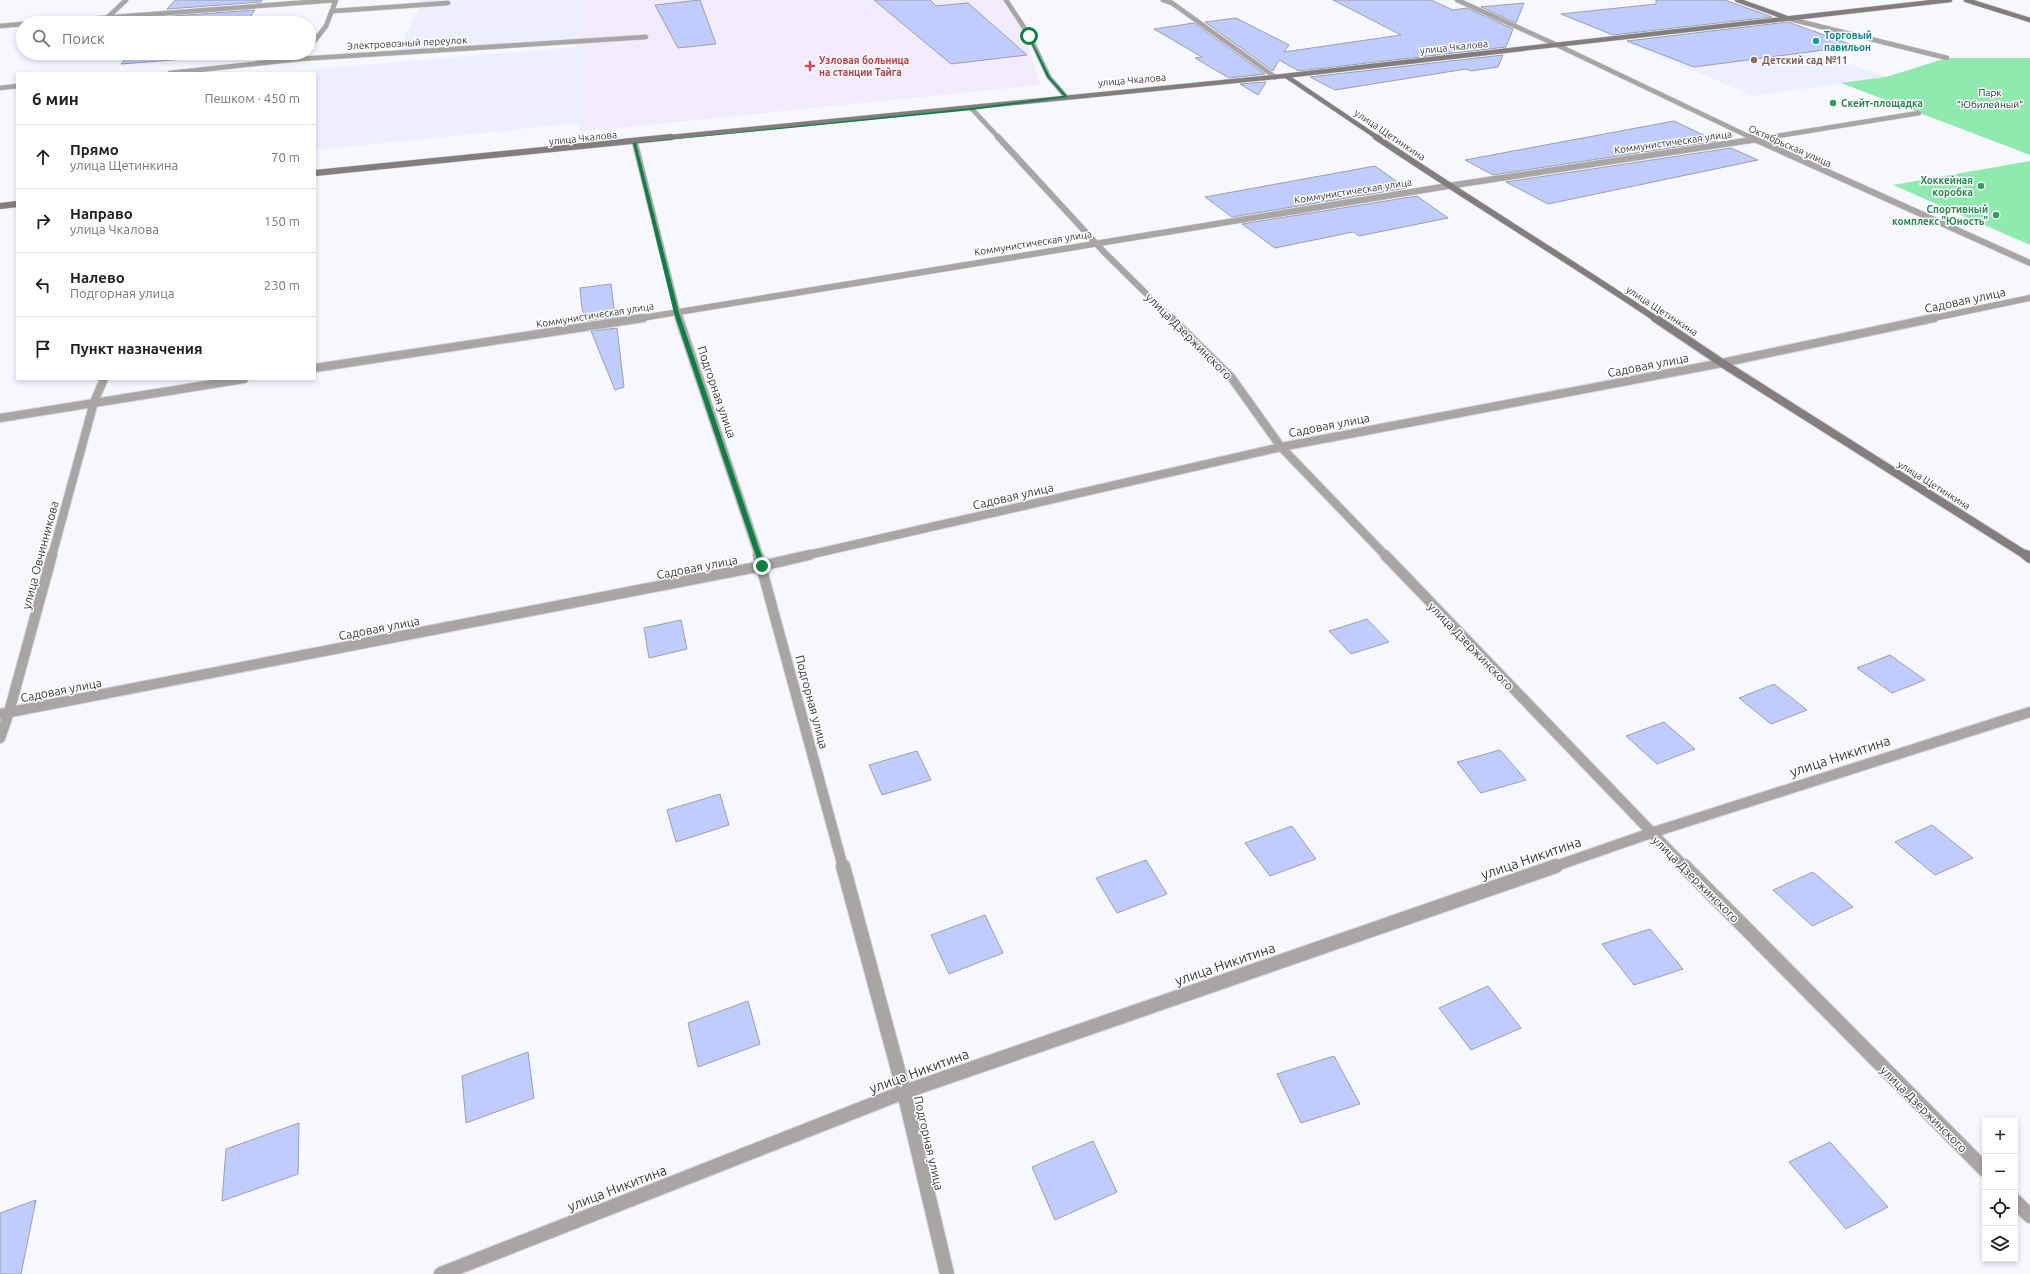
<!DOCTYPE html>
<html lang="ru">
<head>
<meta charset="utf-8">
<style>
  :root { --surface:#fff; --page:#f6f6f6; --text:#202124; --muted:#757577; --line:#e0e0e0 }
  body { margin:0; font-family:Ubuntu,sans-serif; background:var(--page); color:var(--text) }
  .controls { position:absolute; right:12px; bottom:12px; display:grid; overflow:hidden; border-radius:0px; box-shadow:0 2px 6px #0003 }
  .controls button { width:36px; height:36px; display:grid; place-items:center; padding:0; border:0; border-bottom:1px solid var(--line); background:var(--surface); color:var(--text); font:20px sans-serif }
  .stop { position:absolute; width:12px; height:12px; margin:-9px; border:3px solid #0b8043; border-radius:50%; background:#fff }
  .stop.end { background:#0b8043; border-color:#fff; box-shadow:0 1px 4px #0008 }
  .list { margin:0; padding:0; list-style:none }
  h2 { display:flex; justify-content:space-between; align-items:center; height:52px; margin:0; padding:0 16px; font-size:17px }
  h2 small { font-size:13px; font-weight:400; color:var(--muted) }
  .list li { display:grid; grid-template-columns:26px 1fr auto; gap:12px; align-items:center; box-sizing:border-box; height:64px; padding:0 16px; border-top:1px solid var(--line) }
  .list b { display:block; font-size:15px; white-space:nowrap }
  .list p { margin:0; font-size:13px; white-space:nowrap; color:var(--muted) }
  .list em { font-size:13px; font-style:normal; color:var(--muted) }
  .icon { flex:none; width:22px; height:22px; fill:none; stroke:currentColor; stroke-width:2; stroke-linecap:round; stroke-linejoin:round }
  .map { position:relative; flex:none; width:2030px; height:1274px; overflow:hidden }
  .search { position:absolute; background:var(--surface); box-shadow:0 2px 6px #0003; left:16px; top:16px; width:300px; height:44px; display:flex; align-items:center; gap:10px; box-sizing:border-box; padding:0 14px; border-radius:22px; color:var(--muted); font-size:15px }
  .panel { position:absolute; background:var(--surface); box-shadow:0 2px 6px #0003; left:16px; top:72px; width:300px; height:308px; border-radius:0px }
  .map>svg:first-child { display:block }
  .built { fill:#ebefff }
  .medical { fill:#f2ebfc }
  .green { fill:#8feab0 }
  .building { fill:#c0cbfe; stroke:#9d9ea6 }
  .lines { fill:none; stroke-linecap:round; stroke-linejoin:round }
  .lane-casing { stroke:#d4d5dc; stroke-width:5.5 }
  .street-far4-casing { stroke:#d4d5dc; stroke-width:5.5 }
  .street-far3-casing { stroke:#d4d5dc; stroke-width:7 }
  .street-far2-casing { stroke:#d4d5dc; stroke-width:10 }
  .street-far1-casing { stroke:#d4d5dc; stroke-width:12 }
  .street-casing { stroke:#d4d5dc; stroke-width:16 }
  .secondary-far3-casing { stroke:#d4d5dc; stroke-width:5.5 }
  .secondary-far2-casing { stroke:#d4d5dc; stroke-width:7 }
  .secondary-far1-casing { stroke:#d4d5dc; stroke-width:10 }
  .secondary-casing { stroke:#d4d5dc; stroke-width:12 }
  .lane { stroke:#aaa5a5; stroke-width:4.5 }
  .street-far4 { stroke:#aaa5a5; stroke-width:4.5 }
  .street-far3 { stroke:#aaa5a5; stroke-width:6 }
  .street-far2 { stroke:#aaa5a5; stroke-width:8 }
  .street-far1 { stroke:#aaa5a5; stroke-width:10 }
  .street { stroke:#aaa5a5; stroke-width:14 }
  .secondary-far3 { stroke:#847d7d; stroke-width:4.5 }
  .secondary-far2 { stroke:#847d7d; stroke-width:6 }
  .secondary-far1 { stroke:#847d7d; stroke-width:8 }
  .secondary { stroke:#847d7d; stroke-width:10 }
  .route { fill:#0b8043 }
  .culture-dot { fill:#0f9aa8; stroke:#fff; stroke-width:1.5 }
  .education-dot { fill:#8d6e63; stroke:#fff; stroke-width:1.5 }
  .health-dot { fill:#e0444e; stroke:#fff; stroke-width:1.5 }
  .leisure-dot { fill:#2e9e5b; stroke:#fff; stroke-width:1.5 }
  .labels { text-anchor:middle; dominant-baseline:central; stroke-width:3; stroke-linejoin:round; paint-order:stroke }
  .far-culture-label { font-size:10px; font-weight:bold; fill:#0d838f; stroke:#fff; text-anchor:start }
  .far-street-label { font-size:10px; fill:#36373a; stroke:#fff }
  .far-health-label { font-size:10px; font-weight:bold; fill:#be3a42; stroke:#fff; text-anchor:start }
  .far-education-label { font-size:10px; font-weight:bold; fill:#785e54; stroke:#fff; text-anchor:start }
  .far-park-label { font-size:10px; fill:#08311b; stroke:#fff }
  .far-leisure-label { font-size:10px; font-weight:bold; fill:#27864d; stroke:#fff; text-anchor:end }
  .street-label { font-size:12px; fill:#36373a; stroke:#fff }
  .near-street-label { font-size:14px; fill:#36373a; stroke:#fff }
</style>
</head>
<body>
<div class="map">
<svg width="2030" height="1274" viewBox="0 0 2030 1274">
  <rect width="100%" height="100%" fill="#f7f8ff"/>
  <!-- built -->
  <path class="built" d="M 422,0 L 584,0 L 577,40 L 397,54 Z
    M 1751,28 L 1886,77 L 1754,96 L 1627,43 Z
    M 576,47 L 588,47 L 580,123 L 315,150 L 315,69 Z"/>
  <!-- medical -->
  <path class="medical" d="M 584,0 L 1006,0 L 1021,22 L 1040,85 L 579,132 L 588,48 L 576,47 Z"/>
  <!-- green -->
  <path class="green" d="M 1947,58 L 2030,58 L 2030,155 L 1841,83 L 1886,77 Z
    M 2030,161 L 2030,245 L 1893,185 Z"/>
  <!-- building -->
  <path class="building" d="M 175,0 L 262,0 L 261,2 L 167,9 Z
    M 700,0 L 716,44 L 678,48 L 655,5 Z
    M 874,0 L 930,0 L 936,6 L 968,3 L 1027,55 L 951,64 Z
    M 1333,0 L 1431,0 L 1453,10 L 1467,8 L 1513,29 L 1506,47 L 1299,71 L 1279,60 L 1273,71 L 1205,22 L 1236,18 L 1289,45 L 1284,52 L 1401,35 Z
    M 1656,0 L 1725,0 L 1772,17 L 1613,35 L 1561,14 L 1656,4 Z
    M 1524,3 L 1516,23 L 1481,7 Z
    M 255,10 L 246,23 L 156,23 L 160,17 Z
    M 1788,22 L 1855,46 L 1694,67 L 1627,41 Z
    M 1194,23 L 1265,74 L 1229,78 L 1195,58 L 1202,57 L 1154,29 Z
    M 130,53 L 224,53 L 222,56 L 121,64 Z
    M 1503,55 L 1498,67 L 1471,71 L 1466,69 L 1335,90 L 1310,77 Z
    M 1266,82 L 1258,95 L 1240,84 Z
    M 1674,121 L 1716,141 L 1493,175 L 1465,160 Z
    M 1731,148 L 1758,160 L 1548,204 L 1506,182 Z
    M 1375,166 L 1406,188 L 1232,217 L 1205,197 Z
    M 1417,196 L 1448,218 L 1359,236 L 1353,232 L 1275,248 L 1242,224 Z
    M 611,284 L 615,317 L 587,321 L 582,309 L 580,288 Z
    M 617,328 L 624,387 L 615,390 L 591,331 Z
    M 1367,619 L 1389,642 L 1351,654 L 1329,631 Z
    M 681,620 L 687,649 L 649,658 L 644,628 Z
    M 1890,655 L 1925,680 L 1892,693 L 1857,668 Z
    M 1774,684 L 1807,710 L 1771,724 L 1739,698 Z
    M 1664,722 L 1695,749 L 1657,764 L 1626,736 Z
    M 1500,750 L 1526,780 L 1481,793 L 1457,762 Z
    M 917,751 L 931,780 L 882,795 L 869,765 Z
    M 720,794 L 729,825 L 676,842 L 667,810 Z
    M 1932,825 L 1973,858 L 1935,875 L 1895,842 Z
    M 1292,826 L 1316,859 L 1270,876 L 1245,843 Z
    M 1146,860 L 1167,894 L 1117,913 L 1096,878 Z
    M 1813,872 L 1853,907 L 1812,926 L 1773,890 Z
    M 985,915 L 1003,953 L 949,974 L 931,935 Z
    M 1650,929 L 1683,969 L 1634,985 L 1602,944 Z
    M 1488,986 L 1521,1028 L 1471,1050 L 1439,1008 Z
    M 748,1001 L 760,1044 L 698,1067 L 688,1023 Z
    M 528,1052 L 534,1098 L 466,1123 L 462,1076 Z
    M 1334,1056 L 1360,1104 L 1301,1123 L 1277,1074 Z
    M 299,1123 L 298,1174 L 222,1201 L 226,1149 Z
    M 1093,1141 L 1117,1192 L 1055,1220 L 1032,1167 Z
    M 1830,1142 L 1888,1207 L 1846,1229 L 1789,1162 Z
    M 36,1200 L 21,1274 L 0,1274 L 0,1213 Z"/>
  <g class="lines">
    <!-- lane casing -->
    <g class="lane-casing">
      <path id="lane" d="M 1163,0 L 1172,3 L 1275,77
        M 334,11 L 448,3"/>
    </g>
    <!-- street-far4 casing -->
    <g class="street-far4-casing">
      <path id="street-far4" d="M 1006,0 L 1029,35 L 1049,77 L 1066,97
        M 1457,0 L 1557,45 L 1752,138
        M 107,18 L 126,0
        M 1790,19 L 1947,58
        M 36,23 L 336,0
        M 0,26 L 23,24
        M 309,48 L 326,26 L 336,0
        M 170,73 L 299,59 L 646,37
        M 0,88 L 17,86
        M 972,109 L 999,138
        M 1765,138 L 1919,113"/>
    </g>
    <!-- street-far3 casing -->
    <g class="street-far3-casing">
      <path id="street-far3" d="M 998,137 L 1104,252 L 1172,319
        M 1750,137 L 2030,263
        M 635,143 L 679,319
        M 636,319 L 1448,186 L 1771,137
        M 1929,319 L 2030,298"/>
    </g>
    <!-- street-far2 casing -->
    <g class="street-far2-casing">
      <path id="street-far2" d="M 679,318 L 759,556
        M 1171,318 L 1231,377 L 1281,447 L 1386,556
        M 315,368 L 643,318
        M 0,418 L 244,379
        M 52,556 L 94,402 L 104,379
        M 804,556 L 1281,447 L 1722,363 L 1934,318"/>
    </g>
    <!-- street-far1 casing -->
    <g class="street-far1-casing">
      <path id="street-far1" d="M 758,555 L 843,867
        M 1385,555 L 1685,867
        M 0,714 L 762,566 L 809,555
        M 0,738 L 9,712 L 52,555
        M 1553,867 L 1651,833 L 2030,712"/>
    </g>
    <!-- street casing -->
    <g class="street-casing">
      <path id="street" d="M 843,866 L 904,1092 L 947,1274
        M 1684,866 L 1985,1170
        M 2015,1201 L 2030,1216
        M 441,1274 L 904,1092 L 1556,866"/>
    </g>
    <!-- secondary-far3 casing -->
    <g class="secondary-far3-casing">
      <path id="secondary-far3" d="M 1737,0 L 1787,18
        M 1966,0 L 2030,20
        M 1286,76 L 1378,138
        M 661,138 L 1275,77 L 1950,0"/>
    </g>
    <!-- secondary-far2 casing -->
    <g class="secondary-far2-casing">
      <path id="secondary-far2" d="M 1376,137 C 1469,200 1564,257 1656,319
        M 315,173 L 671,137
        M 0,206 L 17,204"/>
    </g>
    <!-- secondary-far1 casing -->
    <g class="secondary-far1-casing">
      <path id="secondary-far1" d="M 1655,318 L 1722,363 L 2027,556"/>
    </g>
    <!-- secondary casing -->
    <g class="secondary-casing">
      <path id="secondary" d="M 2026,555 L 2030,558"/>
    </g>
    <!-- lane -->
    <use href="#lane" class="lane"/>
    <!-- street-far4 -->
    <use href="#street-far4" class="street-far4"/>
    <!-- street-far3 -->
    <use href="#street-far3" class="street-far3"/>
    <!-- street-far2 -->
    <use href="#street-far2" class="street-far2"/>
    <!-- street-far1 -->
    <use href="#street-far1" class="street-far1"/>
    <!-- street -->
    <use href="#street" class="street"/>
    <!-- secondary-far3 -->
    <use href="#secondary-far3" class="secondary-far3"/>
    <!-- secondary-far2 -->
    <use href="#secondary-far2" class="secondary-far2"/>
    <!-- secondary-far1 -->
    <use href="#secondary-far1" class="secondary-far1"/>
    <!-- secondary -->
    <use href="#secondary" class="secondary"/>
  </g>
  <!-- route -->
  <path class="route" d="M 1029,35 L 1050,77 L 1068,97 L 972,110 L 636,143 L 679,313 L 765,566 L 760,568 L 674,313 L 633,143 L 972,108 L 1064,96 L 1047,77 L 1028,36 Z"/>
  <!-- markers -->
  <circle class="culture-dot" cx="1816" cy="41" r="4"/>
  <circle class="education-dot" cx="1754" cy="60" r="4"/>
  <path class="health-dot" d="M808 60h4v4h4v4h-4v4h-4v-4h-4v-4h4z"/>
  <g class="leisure-dot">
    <circle cx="1833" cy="103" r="4"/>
    <circle cx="1981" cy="186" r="4"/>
    <circle cx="1996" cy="215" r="4"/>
  </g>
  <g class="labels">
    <!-- far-culture labels -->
    <g class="far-culture-label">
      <text x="1824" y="35">Торговый<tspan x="1824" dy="12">павильон</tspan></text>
    </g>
    <!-- far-street labels -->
    <g class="far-street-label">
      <text transform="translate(407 43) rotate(-3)">Электровозный переулок</text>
      <text transform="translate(1454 47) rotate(-6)">улица Чкалова</text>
      <text transform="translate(1132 80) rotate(-5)">улица Чкалова</text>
      <text transform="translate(1390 135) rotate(34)">улица Щетинкина</text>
      <text transform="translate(583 138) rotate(-6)">улица Чкалова</text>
      <text transform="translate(1673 142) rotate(-8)">Коммунистическая улица</text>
      <text transform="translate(1790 146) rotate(24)">Октябрьская улица</text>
      <text transform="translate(1353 191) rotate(-9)">Коммунистическая улица</text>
      <text transform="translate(1033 243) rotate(-9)">Коммунистическая улица</text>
      <text transform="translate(1662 311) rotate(33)">улица Щетинкина</text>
      <text transform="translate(595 315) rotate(-9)">Коммунистическая улица</text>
      <text transform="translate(1934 485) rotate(32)">улица Щетинкина</text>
    </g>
    <!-- far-health labels -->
    <g class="far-health-label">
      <text x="819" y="60">Узловая больница<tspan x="819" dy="12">на станции Тайга</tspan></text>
    </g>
    <!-- far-education labels -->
    <g class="far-education-label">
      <text x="1762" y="60">Детский сад №11</text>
    </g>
    <!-- far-park labels -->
    <g class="far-park-label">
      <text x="1990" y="92">Парк<tspan x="1990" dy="12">"Юбилейный"</tspan></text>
    </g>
    <!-- far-leisure labels -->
    <g class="far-leisure-label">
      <text x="1841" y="103" text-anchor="start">Скейт-площадка</text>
      <text x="1973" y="180">Хоккейная<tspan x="1973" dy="12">коробка</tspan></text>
      <text x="1988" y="209">Спортивный<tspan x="1988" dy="12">комплекс "Юность"</tspan></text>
    </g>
    <!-- street labels -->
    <g class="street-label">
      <text transform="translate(1965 300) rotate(-12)">Садовая улица</text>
      <text transform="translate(1189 336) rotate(45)">улица Дзержинского</text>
      <text transform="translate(1648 365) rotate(-11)">Садовая улица</text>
      <text transform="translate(717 392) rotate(71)">Подгорная улица</text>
      <text transform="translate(1329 425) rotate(-11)">Садовая улица</text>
      <text transform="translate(1013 496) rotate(-13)">Садовая улица</text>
      <text transform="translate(40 555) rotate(-75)">улица Овчинникова</text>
      <text transform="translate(697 567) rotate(-11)">Садовая улица</text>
      <text transform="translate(379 628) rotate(-11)">Садовая улица</text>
      <text transform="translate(1471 646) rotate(46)">улица Дзержинского</text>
      <text transform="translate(61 690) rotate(-11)">Садовая улица</text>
      <text transform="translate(812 702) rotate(75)">Подгорная улица</text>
      <text transform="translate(1696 879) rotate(45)">улица Дзержинского</text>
      <text transform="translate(1924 1109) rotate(45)">улица Дзержинского</text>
      <text transform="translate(929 1143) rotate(77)">Подгорная улица</text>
    </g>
    <!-- near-street labels -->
    <g class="near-street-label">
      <text transform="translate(1840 756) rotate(-18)">улица Никитина</text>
      <text transform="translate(1531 858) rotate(-19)">улица Никитина</text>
      <text transform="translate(1225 964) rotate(-19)">улица Никитина</text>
      <text transform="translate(919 1071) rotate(-20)">улица Никитина</text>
      <text transform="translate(617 1188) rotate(-21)">улица Никитина</text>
    </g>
  </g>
</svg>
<div class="controls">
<button>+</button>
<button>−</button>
<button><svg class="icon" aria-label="locate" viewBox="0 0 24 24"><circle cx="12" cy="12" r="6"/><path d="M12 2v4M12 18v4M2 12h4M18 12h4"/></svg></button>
<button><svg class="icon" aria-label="layers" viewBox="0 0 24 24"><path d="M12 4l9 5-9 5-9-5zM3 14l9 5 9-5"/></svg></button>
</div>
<div class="stop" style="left:1029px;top:36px"></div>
<div class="stop end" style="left:762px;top:566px"></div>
<div class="search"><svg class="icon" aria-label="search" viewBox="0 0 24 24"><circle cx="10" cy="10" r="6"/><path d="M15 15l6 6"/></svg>Поиск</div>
<section class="panel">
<h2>6 мин<small>Пешком · 450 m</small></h2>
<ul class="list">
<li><svg class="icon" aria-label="ahead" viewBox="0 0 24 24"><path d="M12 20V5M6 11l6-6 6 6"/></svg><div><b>Прямо</b><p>улица Щетинкина</p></div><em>70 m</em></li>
<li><svg class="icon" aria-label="right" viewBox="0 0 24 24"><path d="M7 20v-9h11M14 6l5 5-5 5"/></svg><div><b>Направо</b><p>улица Чкалова</p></div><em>150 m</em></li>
<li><svg class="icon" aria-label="left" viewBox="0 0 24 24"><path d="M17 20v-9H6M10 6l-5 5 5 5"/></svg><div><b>Налево</b><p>Подгорная улица</p></div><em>230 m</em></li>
<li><svg class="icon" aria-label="arrive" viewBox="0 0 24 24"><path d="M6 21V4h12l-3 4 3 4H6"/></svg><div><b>Пункт назначения</b></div></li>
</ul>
</section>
</div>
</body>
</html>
